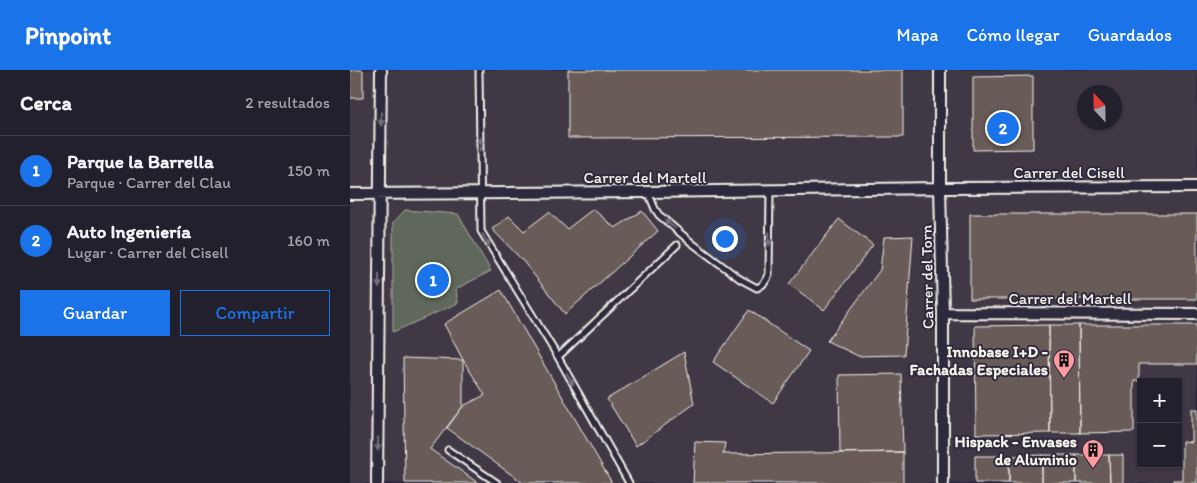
<!DOCTYPE html>
<html lang="es">
<head>
<meta charset="utf-8">
<style>
  :root { --surface:#23202e; --page:#2b2836; --text:#f1f3f6; --muted:#a3a3aa; --line:#403e4a; --accent:#1a73e8 }
  body { margin:0; font-family:Itim,sans-serif; background:var(--page); color:var(--text) }
  .controls { position:absolute; right:15px; bottom:15px; display:grid; overflow:hidden; border-radius:0px; box-shadow:0 1px 4px #0004 }
  .controls button { width:45px; height:45px; display:grid; place-items:center; padding:0; border:0; border-bottom:1px solid var(--line); background:var(--surface); color:var(--text); font:25px sans-serif }
  .compass { position:absolute; left:727px; top:15px; width:45px; height:45px; border-radius:50%; background:var(--surface); box-shadow:0 1px 4px #0004; rotate:338deg }
  .you { position:absolute; left:374px; top:168px; width:18px; height:18px; margin:-12px; border:4px solid #fff; border-radius:50%; background:#1a73e8; box-shadow:0 0 0 8px #1a73e833 }
  .badge { display:grid; place-items:center; width:32px; height:32px; border-radius:50%; background:var(--accent); color:#fff; font-size:16px; font-weight:700 }
  .pin { position:absolute; translate:-50% -50%; border:2px solid #fff; box-shadow:0 1px 5px #0006 }
  .list { margin:0; padding:0; list-style:none }
  h2 { display:flex; justify-content:space-between; align-items:center; height:65px; margin:0; padding:0 20px; font-size:21px }
  h2 small { font-size:16px; font-weight:400; color:var(--muted) }
  .list li { display:grid; grid-template-columns:32px 1fr auto; gap:15px; align-items:center; box-sizing:border-box; height:70px; padding:0 20px; border-top:1px solid var(--line) }
  .list b { display:block; font-size:19px; white-space:nowrap }
  .list p { margin:0; font-size:16px; white-space:nowrap; color:var(--muted) }
  .list em { font-size:16px; font-style:normal; color:var(--muted) }
  .actions { display:flex; gap:10px; padding:15px 20px }
  .actions a { flex:1; padding:11px 0; border:1px solid var(--accent); border-radius:0px; text-align:center; font-size:18px; color:var(--accent) }
  .actions .main { background:var(--accent); color:#fff }
  .map { position:relative; flex:none; width:847px; height:413px; overflow:hidden }
  header { display:flex; align-items:center; gap:30px; box-sizing:border-box; height:70px; padding:0 25px; background:var(--accent); color:#fff }
  header strong { font-size:24px }
  nav { display:flex; gap:28px; margin-inline-start:auto; font-size:18px }
  main { display:flex }
  aside { flex:1; background:var(--surface) }
  .map>svg:first-child { display:block }
  .built { fill:#403945; fill-rule:evenodd }
  .green { fill:#5e675a; stroke:#a9aca1 }
  .building { fill:#695c58; stroke:#f4f1e8 }
  .lines { fill:none; stroke-linecap:round; stroke-linejoin:round }
  .lane-casing { stroke:#f4f1e8; stroke-width:9 }
  .street-casing { stroke:#f4f1e8; stroke-width:14 }
  .lane { stroke:#2f2a3d; stroke-width:5 }
  .street { stroke:#2f2a3d; stroke-width:10 }
  .oneway { fill:#747079 }
  .labels { text-anchor:middle; dominant-baseline:central; stroke-width:4; stroke-linejoin:round; paint-order:stroke }
  .street-label { font-size:16px; fill:#f4f1e8; stroke:#2f2a3d }
  .poi-label { font-size:16px; font-weight:bold; fill:#f4f1e8; stroke:#2f2a3d; text-anchor:end }
</style>
</head>
<body>
<header>
<strong>Pinpoint</strong>
<nav><a>Mapa</a><a>Cómo llegar</a><a>Guardados</a></nav>
</header>
<main>
<aside>
<h2>Cerca<small>2 resultados</small></h2>
<ul class="list">
<li><span class="badge">1</span><div><b>Parque la Barrella</b><p>Parque · Carrer del Clau</p></div><em>150 m</em></li>
<li><span class="badge">2</span><div><b>Auto Ingeniería</b><p>Lugar · Carrer del Cisell</p></div><em>160 m</em></li>
</ul>
<div class="actions"><a class="main">Guardar</a><a>Compartir</a></div>
</aside>
<div class="map">
<svg width="847" height="413" viewBox="0 0 847 413">
  <rect width="100%" height="100%" fill="#2f2a3d"/>
  <filter id="ink" filterUnits="userSpaceOnUse"><feTurbulence type="fractalNoise" baseFrequency=".02" numOctaves="2"/><feDisplacementMap in="SourceGraphic" scale="10" xChannelSelector="R" yChannelSelector="G"/><feConvolveMatrix kernelMatrix="1 2 1 2 8 2 1 2 1" color-interpolation-filters="sRGB"/></filter>
  <g filter="url(#ink)">
    <!-- built -->
    <path class="built" d="M 0,0 L 847,0 L 847,413 L 0,413 ZM 734,22 L 764,22 L 764,52 L 734,52 ZM 791,312 L 828,312 L 828,394 L 791,394 Z"/>
    <!-- green -->
    <path class="green" d="M 55,140 L 108,144 L 141,201 L 106,219 L 108,233 L 43,262 L 43,153 Z"/>
    <!-- building -->
    <path class="building" d="M 0,0 L 13,0 L 13,28 L 0,28 Z
      M 218,0 L 553,0 L 553,67 L 218,68 Z
      M 683,6 L 683,79 L 623,80 L 623,7 Z
      M 243,139 L 265,158 L 292,141 L 308,161 L 215,244 L 172,190 L 142,159 L 159,146 L 174,161 L 199,142 L 217,159 Z
      M 620,144 L 847,144 L 847,229 L 620,229 Z
      M 489,149 L 523,175 L 474,240 L 439,214 Z
      M 563,166 L 554,285 L 508,286 L 477,271 L 530,200 L 534,167 Z
      M 151,220 L 262,413 L 173,413 L 97,358 L 113,336 L 135,325 L 113,290 L 94,254 Z
      M 399,240 L 459,281 L 423,333 L 363,292 Z
      M 699,255 L 729,255 L 730,363 L 700,363 Z
      M 699,255 L 700,363 L 626,364 L 625,256 Z
      M 729,255 L 847,255 L 847,294 L 789,294 L 789,311 L 784,311 L 784,362 L 730,363 Z
      M 334,282 L 344,334 L 286,376 L 257,329 Z
      M 53,288 L 113,290 L 113,336 L 80,379 L 128,413 L 55,413 Z
      M 551,304 L 553,382 L 490,383 L 489,305 Z
      M 841,339 L 847,339 L 847,413 L 823,413 L 823,410 L 832,410 L 832,371 L 841,372 Z
      M 345,372 L 375,373 L 373,384 L 553,382 L 553,413 L 343,413 Z
      M 692,385 L 692,413 L 659,413 L 659,386 Z
      M 692,385 L 726,385 L 726,413 L 692,413 Z
      M 726,385 L 759,385 L 760,413 L 726,413 Z
      M 759,385 L 773,385 L 773,413 L 760,413 Z
      M 625,386 L 659,386 L 659,413 L 625,413 Z"/>
    <g class="lines">
      <!-- lane casing -->
      <g class="lane-casing">
        <path id="lane" d="M 129,0 L 131,161 L 208,287 L 279,413
          M 298,122 L 305,139 L 309,145 L 342,173 L 390,209 L 407,218 C 414,215 417,211 419,204 L 420,121
          M 208,287 L 327,175
          M 98,380 L 147,413"/>
      </g>
      <!-- street casing -->
      <g class="street-casing">
        <path id="street" d="M 590,0 L 590,118 L 593,243 L 593,413
          M 0,124 L 298,122 L 590,118 L 847,117
          M 593,243 L 847,244
          M 27,413 L 31,0"/>
      </g>
      <!-- lane -->
      <use href="#lane" class="lane"/>
      <!-- street -->
      <use href="#street" class="street"/>
    </g>
    <!-- one-way arrows -->
    <defs><path id="oneway-solid" d="M-6-.8H1V-3.2L6.5 0L1 3.2V.8H-6Z" transform="scale(1.25)"/></defs>
    <g class="oneway">
      <use href="#oneway-solid" transform="translate(31 49) rotate(90)"/>
      <use href="#oneway-solid" transform="translate(130 74) rotate(-90)"/>
      <use href="#oneway-solid" transform="translate(320 154) rotate(-140)"/>
      <use href="#oneway-solid" transform="translate(419 169) rotate(90)"/>
      <use href="#oneway-solid" transform="translate(136 170) rotate(59)"/>
      <use href="#oneway-solid" transform="translate(29 211) rotate(90)"/>
      <use href="#oneway-solid" transform="translate(220 309) rotate(61)"/>
      <use href="#oneway-solid" transform="translate(28 374) rotate(91)"/>
    </g>
  </g>
  <!-- icons -->
  <defs>
    <g id="building-pin" transform="scale(1.125)"><path d="M0 17L-7.5 6A9.5 9.5 0 1 1 7.5 6Z" fill="#ff9aa2" stroke="#2f2a3d"/><path d="M-4-6H4V6H1V3H-1V6H-4ZM-2.5-4.3h1.7v1.8h-1.7ZM.8-4.3h1.7v1.8H.8ZM-2.5-1h1.7V.8h-1.7ZM.8-1h1.7V.8H.8Z" fill="#111"/></g>
  </defs>
  <g fill-rule="evenodd">
    <use href="#building-pin" x="714" y="290"/>
    <use href="#building-pin" x="743" y="380"/>
  </g>
  <g class="labels">
    <!-- street labels -->
    <g class="street-label">
      <text x="719" y="102">Carrer del Cisell</text>
      <text x="295" y="107">Carrer del Martell</text>
      <text transform="translate(577 207) rotate(-91)">Carrer del Torn</text>
      <text x="720" y="228">Carrer del Martell</text>
    </g>
    <!-- poi labels -->
    <g class="poi-label">
      <text x="698" y="281">Innobase I+D -<tspan x="698" dy="18">Fachadas Especiales</tspan></text>
      <text x="727" y="371">Hispack - Envases<tspan x="727" dy="18">de Aluminio</tspan></text>
    </g>
  </g>
</svg>
<div class="controls">
<button>+</button>
<button>−</button>
</div>
<svg class="compass" viewBox="-18 -18 36 36"><path d="M0-13l5 13h-10z" fill="#e53935"/><path d="M0 13l5-13h-10z" fill="#a3a3aa"/></svg>
<div class="you"></div>
<div class="pin badge" style="left:83px;top:210px">1</div>
<div class="pin badge" style="left:653px;top:58px">2</div>
</div>
</main>
</body>
</html>
